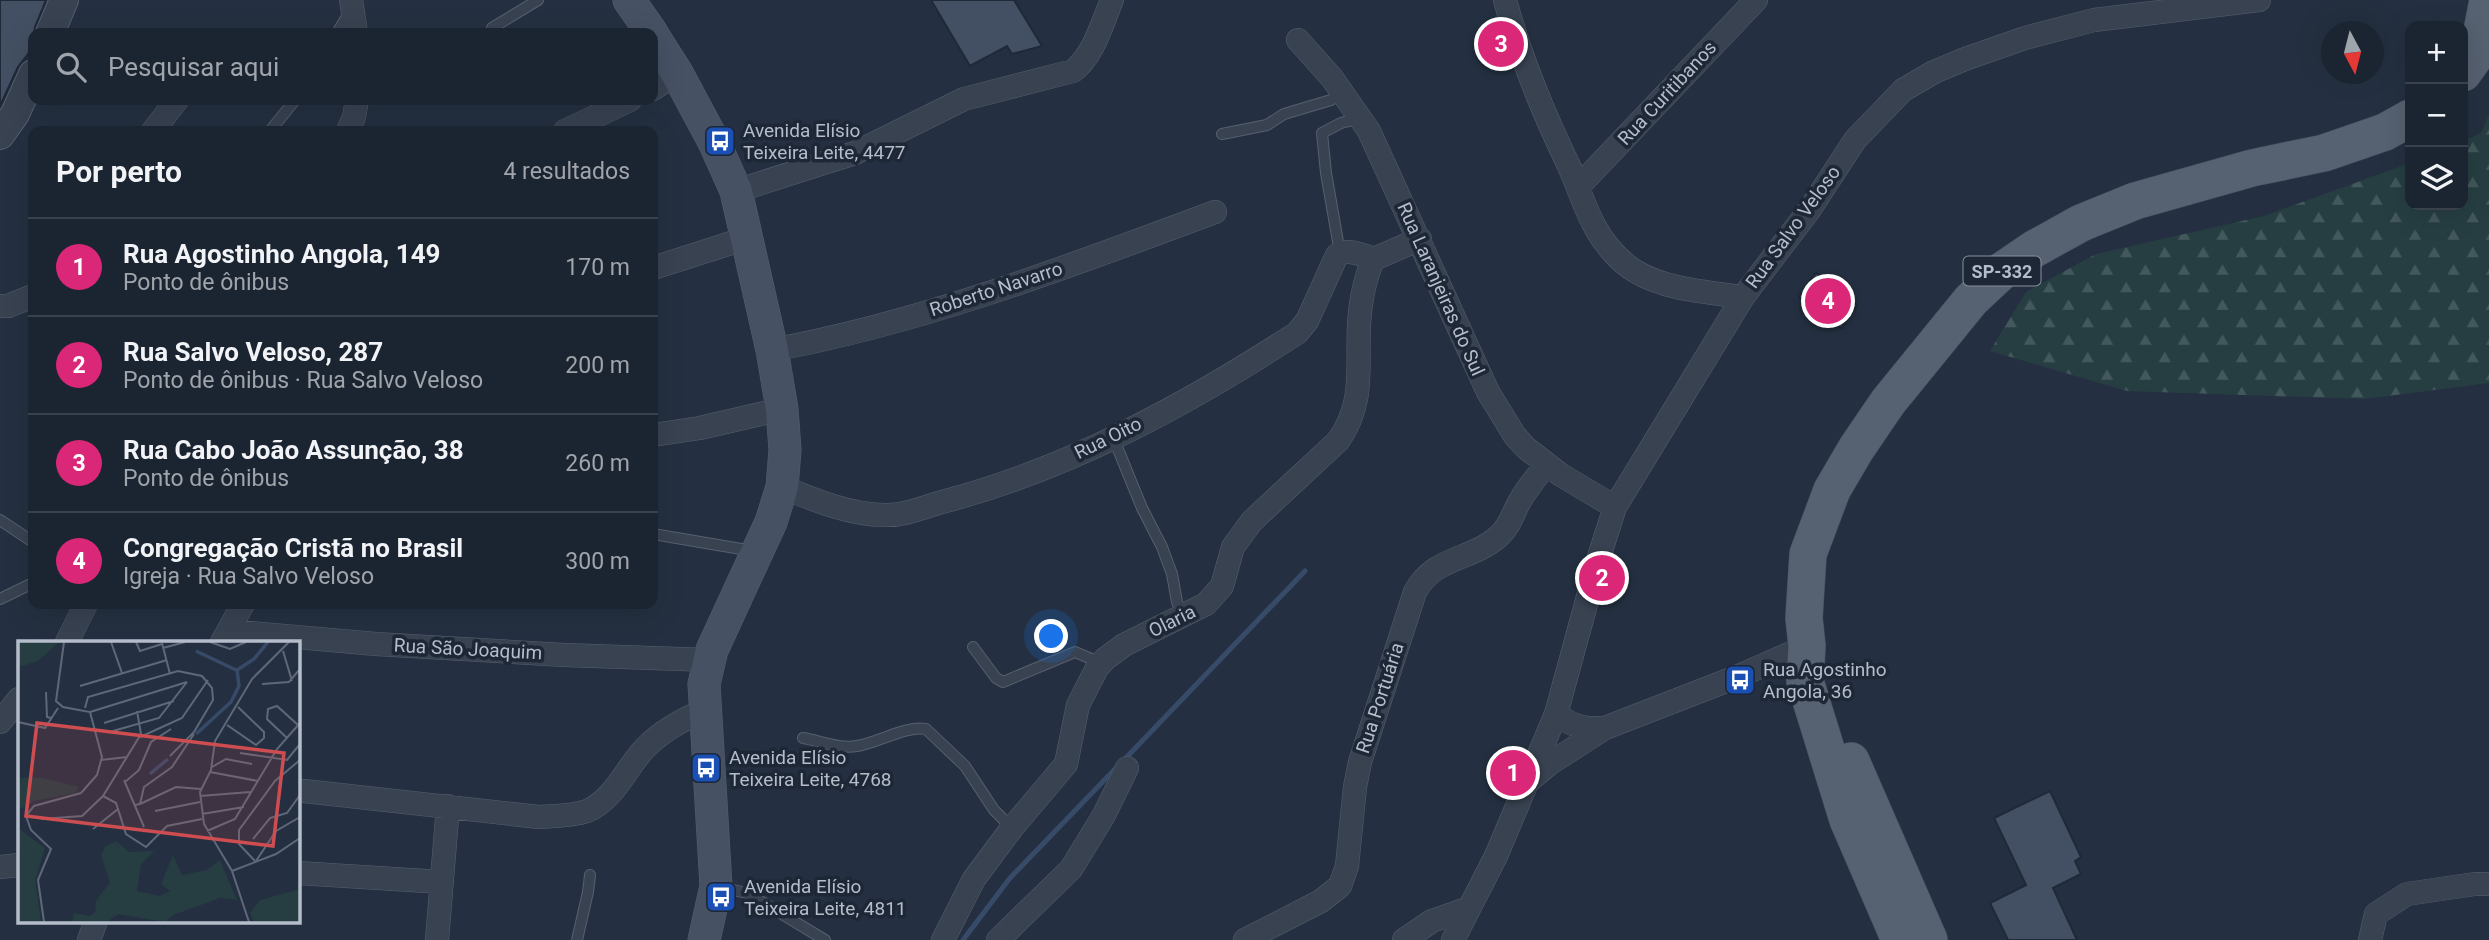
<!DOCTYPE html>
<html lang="pt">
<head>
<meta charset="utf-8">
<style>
  :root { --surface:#1b2431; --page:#28303d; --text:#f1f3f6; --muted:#a0a4ab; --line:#39414d; --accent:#db2777 }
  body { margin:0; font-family:Roboto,sans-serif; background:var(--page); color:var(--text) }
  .controls { position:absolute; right:21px; top:21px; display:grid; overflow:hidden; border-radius:14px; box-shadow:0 7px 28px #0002 }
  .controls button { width:63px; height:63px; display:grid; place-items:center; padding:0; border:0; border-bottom:2px solid var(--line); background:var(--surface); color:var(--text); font:35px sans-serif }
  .compass { position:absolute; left:2321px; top:21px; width:63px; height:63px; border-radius:50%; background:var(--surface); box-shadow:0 7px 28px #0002; rotate:173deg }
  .you { position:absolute; left:1052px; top:637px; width:24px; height:24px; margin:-18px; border:5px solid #fff; border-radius:50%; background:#1a73e8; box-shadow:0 0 0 10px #1a73e833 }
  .badge { display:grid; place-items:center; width:46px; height:46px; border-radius:50%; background:var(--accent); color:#fff; font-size:23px; font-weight:700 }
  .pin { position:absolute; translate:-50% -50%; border:4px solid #fff; box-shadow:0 2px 7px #0006 }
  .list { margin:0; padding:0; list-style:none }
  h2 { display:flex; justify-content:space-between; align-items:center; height:91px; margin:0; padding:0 28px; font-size:30px }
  h2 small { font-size:23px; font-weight:400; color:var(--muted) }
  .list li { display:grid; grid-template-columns:46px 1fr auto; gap:21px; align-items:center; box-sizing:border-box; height:98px; padding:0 28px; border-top:2px solid var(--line) }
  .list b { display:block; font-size:26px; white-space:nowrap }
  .list p { margin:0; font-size:23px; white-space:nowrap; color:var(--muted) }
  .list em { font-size:23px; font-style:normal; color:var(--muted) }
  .icon { flex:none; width:38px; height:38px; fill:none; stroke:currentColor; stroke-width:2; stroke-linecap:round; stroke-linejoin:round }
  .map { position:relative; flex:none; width:2489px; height:940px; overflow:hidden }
  .search { position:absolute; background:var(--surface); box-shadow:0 7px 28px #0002; left:28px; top:28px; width:630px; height:77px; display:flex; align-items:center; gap:18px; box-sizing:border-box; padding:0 24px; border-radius:14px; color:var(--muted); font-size:26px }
  .panel { position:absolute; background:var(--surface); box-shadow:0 7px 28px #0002; left:28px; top:126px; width:630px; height:483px; border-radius:14px }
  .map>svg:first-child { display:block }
  .forest { fill:url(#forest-firs) }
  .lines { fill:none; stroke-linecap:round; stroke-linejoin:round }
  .stream { stroke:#374b69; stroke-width:5 }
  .building { fill:#435063; stroke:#1f2938; stroke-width:2 }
  .service-casing { stroke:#56606e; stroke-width:12 }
  .minor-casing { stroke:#56606e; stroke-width:24 }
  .tertiary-casing { stroke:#56606e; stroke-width:30 }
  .secondary-casing { stroke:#56606e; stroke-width:33 }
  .primary-casing { stroke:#424b5a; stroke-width:38 }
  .service { stroke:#384251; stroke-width:10 }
  .minor { stroke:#384251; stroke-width:23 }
  .tertiary { stroke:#384251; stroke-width:28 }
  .secondary { stroke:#465164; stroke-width:32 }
  .primary { stroke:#566171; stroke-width:37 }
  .labels { text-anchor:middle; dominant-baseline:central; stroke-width:7; stroke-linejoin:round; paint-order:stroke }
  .shield { fill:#1d2736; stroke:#87909e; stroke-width:2 }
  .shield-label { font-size:18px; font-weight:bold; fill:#b5bdcb }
  .street-label { font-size:19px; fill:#b5bdcb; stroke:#1d2736 }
  .poi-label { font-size:19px; fill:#b5bdcb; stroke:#1d2736; text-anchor:start }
  .inset-river { fill:none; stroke:#374b69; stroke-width:3.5 }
  .inset-road { fill:none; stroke:#5e6878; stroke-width:2 }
  .view { fill:#ce4d51; fill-opacity:0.15; stroke:#ce4d51; stroke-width:3.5 }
  .inset-edge { fill:none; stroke:#b5bdcb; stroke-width:3.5 }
</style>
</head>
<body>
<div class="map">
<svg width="2489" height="940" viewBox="0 0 2489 940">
  <defs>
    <pattern id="forest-firs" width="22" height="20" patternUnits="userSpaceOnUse" patternTransform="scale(1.75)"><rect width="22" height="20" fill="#263e42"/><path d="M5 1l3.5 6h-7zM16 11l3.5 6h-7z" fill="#43585c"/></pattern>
  </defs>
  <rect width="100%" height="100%" fill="#243041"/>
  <!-- forest -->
  <path class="forest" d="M 2489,114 L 2489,383 L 2364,399 L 2127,391 L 1990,351 L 2026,292 L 2096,254 L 2264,216 L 2410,163 L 2410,205 L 2463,205 L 2463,141 L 2481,133 Z"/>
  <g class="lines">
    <!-- stream -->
    <path class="stream" d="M 1123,761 L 1305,571
      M 963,940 L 1010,878 L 1116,768"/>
  </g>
  <!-- building -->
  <path class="building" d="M 0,0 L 46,0 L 35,27 L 33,42 L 28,54 L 18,67 L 0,106 Z
    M 931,0 L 1014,0 L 1042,46 L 1012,54 L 1007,46 L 970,66 Z
    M 1816,273 L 1857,305 L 1841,328 L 1799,297 Z
    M 2050,791 L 2081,857 L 2075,861 L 2081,874 L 2053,888 L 2077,940 L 2008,940 L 1990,903 L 2026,885 L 1994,818 Z"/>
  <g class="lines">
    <!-- service casing -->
    <g class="service-casing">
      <path id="service" d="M 492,28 L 538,0
        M 337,33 L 349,13
        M 270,131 L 295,100
        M 1222,134 L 1267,125 L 1284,114 L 1331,100 L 1342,93
        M 1340,253 L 1326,173 L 1322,133 L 1341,123 L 1360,118
        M 1113,437 L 1142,508 L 1162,547 L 1172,574 L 1177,602 L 1183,615
        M 0,520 L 33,542
        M 653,534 L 753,551
        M 0,599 L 33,583
        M 973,647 L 996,678 L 1003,682 L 1075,652 L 1101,663
        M 803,738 C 821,741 839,749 857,746 C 877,743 908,725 926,729 L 965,766 L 994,810 L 1012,828
        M 719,887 L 747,893 L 825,940
        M 577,940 L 588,892 L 590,875"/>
    </g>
    <!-- minor casing -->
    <g class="minor-casing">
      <path id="minor" d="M 351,0 L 356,33
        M 1505,0 C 1520,56 1543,112 1568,164 C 1577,183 1583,204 1593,223 C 1602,241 1617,260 1635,271 C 1666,290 1708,292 1743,297
        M 1298,40 L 1332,78 L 1369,131 L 1488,392 L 1515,436 L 1526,448 L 1561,475 L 1615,507
        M 653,89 L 677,73
        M 153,131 L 177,100
        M 348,131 L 354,117 L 357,100
        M 565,131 L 630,100
        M 1578,187 L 1756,0
        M 736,191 L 855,153 L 964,99 L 1073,71 C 1094,55 1102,23 1112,0
        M 653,268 L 747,238
        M 0,306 L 8,306 L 33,296
        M 772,350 C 924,322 1070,266 1215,212
        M 653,435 L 700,428 L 782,409
        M 782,487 C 814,500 850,515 885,515 C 904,516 924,507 942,502 C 1069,469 1188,404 1297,333 L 1307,321 L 1337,255 C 1348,248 1362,255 1374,259
        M 228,631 L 376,644 L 564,655 L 709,660
        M 67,642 L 86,604
        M 222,642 L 243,604
        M 1556,714 C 1573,727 1585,729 1605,728 L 1739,676 L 1807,646
        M 0,722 L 19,699
        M 1530,780 L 1549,764 L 1605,728
        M 304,791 L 539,817 C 554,816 573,816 587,811 C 614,800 626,768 645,748 C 661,732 683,719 704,711
        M 0,867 L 19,865
        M 298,873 L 442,882
        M 89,940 L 96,921
        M 437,940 L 448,806
        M 943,940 L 974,879 L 1012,828 L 1066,764 L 1078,705 L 1097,668 L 1105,659 L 1124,645 L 1206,604 L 1222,586 L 1233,547 L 1252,521 L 1338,441 C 1370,396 1353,354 1361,304 C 1363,290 1367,275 1372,262 L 1374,259 L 1420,239
        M 998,940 L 1071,869 L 1104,815 L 1127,768
        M 1245,940 L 1321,901 L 1340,886 L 1347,866 L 1355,787 L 1360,762 L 1415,592 C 1434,556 1471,561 1499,536 C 1511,525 1513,512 1521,499 C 1528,487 1538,475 1547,464
        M 1404,940 L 1432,921 L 1469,908
        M 1453,940 L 1496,856 L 1556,714 L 1598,560 L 1615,507 L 1743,297 L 1810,209 L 1855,140 L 1903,90 L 1934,72 L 1965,59 L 2025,38 L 2094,20 L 2259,0
        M 2370,940 L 2376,914 L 2407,894 L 2475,884 L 2489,884"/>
    </g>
    <!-- tertiary casing -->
    <g class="tertiary-casing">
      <path id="tertiary" d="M 50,33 L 64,0
        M 0,135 L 15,114 L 33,74"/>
    </g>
    <!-- secondary casing -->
    <g class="secondary-casing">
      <path id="secondary" d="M 629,0 L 652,33
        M 653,35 L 677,73 L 714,142 L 736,191 L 772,350 L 782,409 L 785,450 L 782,487 L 771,522 L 712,650 L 704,684 L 716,886 L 704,940"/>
    </g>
    <!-- primary casing -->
    <g class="primary-casing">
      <path id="primary" d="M 2463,73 L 2478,52 L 2488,0
        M 1851,761 L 1929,940
        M 1900,940 L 1848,820 L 1805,681 L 1807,646 L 1804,618 L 1808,554 L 1832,490 L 1856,449 L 1888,402 L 1971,300 L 2003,270 L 2034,249 L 2081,223 L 2135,201 L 2252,168 L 2324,153 L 2385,132 L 2410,118"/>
    </g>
    <!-- service -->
    <use href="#service" class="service"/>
    <!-- minor -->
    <use href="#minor" class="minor"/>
    <!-- tertiary -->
    <use href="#tertiary" class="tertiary"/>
    <!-- secondary -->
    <use href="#secondary" class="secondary"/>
    <!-- primary -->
    <use href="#primary" class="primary"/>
  </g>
  <!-- icons -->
  <defs>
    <g id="bus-square" transform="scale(1.575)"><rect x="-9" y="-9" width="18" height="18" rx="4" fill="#1a4fb4" stroke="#1d2736"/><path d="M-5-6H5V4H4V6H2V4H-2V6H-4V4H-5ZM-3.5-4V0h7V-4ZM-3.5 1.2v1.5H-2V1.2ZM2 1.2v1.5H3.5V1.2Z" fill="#fff"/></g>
  </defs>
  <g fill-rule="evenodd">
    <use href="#bus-square" x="720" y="141"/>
    <use href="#bus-square" x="1740" y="680"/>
    <use href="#bus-square" x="706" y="768"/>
    <use href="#bus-square" x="721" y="897"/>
  </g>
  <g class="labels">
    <!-- shield labels -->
    <rect class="shield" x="1963.5" y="256.5" width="77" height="29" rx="5"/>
    <g class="shield-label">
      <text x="2002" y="271">SP-332</text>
    </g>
    <!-- street labels -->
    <g class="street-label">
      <text transform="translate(1667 93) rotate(-47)">Rua Curitibanos</text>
      <text transform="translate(1793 227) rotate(-54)">Rua Salvo Veloso</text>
      <text transform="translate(996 289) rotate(-18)">Roberto Navarro</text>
      <text transform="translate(1441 289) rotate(66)">Rua Laranjeiras do Sul</text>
      <text transform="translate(1108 438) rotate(-26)">Rua Oito</text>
      <text transform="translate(1172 621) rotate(-26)">Olaria</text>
      <text transform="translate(468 649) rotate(3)">Rua São Joaquim</text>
      <text transform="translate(1380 698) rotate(-72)">Rua Portuária</text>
    </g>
    <!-- poi labels -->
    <g class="poi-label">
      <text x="743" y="130">Avenida Elísio<tspan x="743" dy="22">Teixeira Leite, 4477</tspan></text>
      <text x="1763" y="669">Rua Agostinho<tspan x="1763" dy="22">Angola, 36</tspan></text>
      <text x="729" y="757">Avenida Elísio<tspan x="729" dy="22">Teixeira Leite, 4768</tspan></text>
      <text x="744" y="886">Avenida Elísio<tspan x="744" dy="22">Teixeira Leite, 4811</tspan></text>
    </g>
  </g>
  <!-- overview -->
  <g transform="translate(18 641)">
    <rect width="282" height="282" fill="#243041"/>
    <path d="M 0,1 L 41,1 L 20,20 L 0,26 ZM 0,137 L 25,137 L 61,146 L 57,152 L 16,160 L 0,169 ZM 0,187 L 27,207 L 17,239 L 23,281 L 0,280 ZM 98,200 L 111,211 L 136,210 L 123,223 L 119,250 L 142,255 L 152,250 L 143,243 L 155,214 L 164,234 L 189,229 L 202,219 L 219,259 L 202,257 L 155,274 L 147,281 L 100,273 L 89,281 L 54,281 L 56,272 L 72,275 L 77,271 L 78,260 L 92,241 L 83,214 L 87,206 ZM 282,248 L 282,281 L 236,281 L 232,272 L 242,259 Z" fill="#263e42"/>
    <path class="inset-river" d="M 178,10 L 218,29M 178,93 L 213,61 L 221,45 L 219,29 L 236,18 L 250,1M 132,133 L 150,118"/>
    <path class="inset-road" d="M 93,1 L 104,32M 118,1 L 122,10 L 144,3M 192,1 L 212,8 L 228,1M 144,2 L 152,33M 145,7 L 167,1M 265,10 L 274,40M 244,43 L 271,41 L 282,28M 62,45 L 149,19M 28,51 L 29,76 L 33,77M 67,67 L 70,56 L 160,30 L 184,35 L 194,47 L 195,59 L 176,91 L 152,115M 72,71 L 169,41M 0,81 L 27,87 L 40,67M 86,82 L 156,60M 209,84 L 238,104 L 246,97 L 246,91 L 220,66M 95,90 L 141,77 L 169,41M 120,97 L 164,77 L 190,39M 269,97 L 249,78 L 250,68 L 259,65 L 280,84M 222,112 L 269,119 L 282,103M 83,119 L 109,116M 194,126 L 208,118 L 234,123M 192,131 L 240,140M 106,139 L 126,186M 107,141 L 121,129 L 133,101 L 153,88M 85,155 L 98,162 L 108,193 L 128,206 L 149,185 L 184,178M 182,155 L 232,151M 122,163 L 158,146 L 183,148M 117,164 L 122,163 L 126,146 L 154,126 L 176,93M 137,170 L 182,161M 184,173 L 226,166M 23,178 L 64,175 L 85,155 L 123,93 L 119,70M 75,188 L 100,168M 189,190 L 217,178 L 259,108 L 282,82M 235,198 L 252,177 L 269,172 L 282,154M 237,220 L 221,203 L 221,189 L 257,140 L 282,119M 238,220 L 258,190 L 282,176M 214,230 L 258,213 L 282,197M 26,281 L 20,239 L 33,208 L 13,189 L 8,175 L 16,165 L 63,152 L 79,134 L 84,116 L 72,71 L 45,66 L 38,60 L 46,1M 231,281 L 214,230 L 186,183 L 182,151 L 193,129 L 197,100 L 234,38 L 271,1"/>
    <path class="view" d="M 19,82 L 266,112 L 255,205 L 8,175 Z"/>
    <rect width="282" height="282" class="inset-edge"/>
  </g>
</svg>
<div class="controls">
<button>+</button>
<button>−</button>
<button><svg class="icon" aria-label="layers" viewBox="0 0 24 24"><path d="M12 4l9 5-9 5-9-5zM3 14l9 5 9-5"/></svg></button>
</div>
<svg class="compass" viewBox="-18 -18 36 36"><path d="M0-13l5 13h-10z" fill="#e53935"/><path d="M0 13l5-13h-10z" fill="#a0a4ab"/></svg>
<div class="you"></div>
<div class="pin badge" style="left:1513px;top:773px">1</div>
<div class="pin badge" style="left:1602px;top:578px">2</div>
<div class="pin badge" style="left:1501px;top:44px">3</div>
<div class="pin badge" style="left:1828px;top:301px">4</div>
<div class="search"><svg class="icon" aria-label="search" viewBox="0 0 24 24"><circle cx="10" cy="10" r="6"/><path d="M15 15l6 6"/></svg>Pesquisar aqui</div>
<section class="panel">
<h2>Por perto<small>4 resultados</small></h2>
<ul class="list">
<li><span class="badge">1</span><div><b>Rua Agostinho Angola, 149</b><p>Ponto de ônibus</p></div><em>170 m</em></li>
<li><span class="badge">2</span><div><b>Rua Salvo Veloso, 287</b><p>Ponto de ônibus · Rua Salvo Veloso</p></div><em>200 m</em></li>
<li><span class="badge">3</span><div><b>Rua Cabo João Assunção, 38</b><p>Ponto de ônibus</p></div><em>260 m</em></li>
<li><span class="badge">4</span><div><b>Congregação Cristã no Brasil</b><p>Igreja · Rua Salvo Veloso</p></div><em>300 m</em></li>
</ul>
</section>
</div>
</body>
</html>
